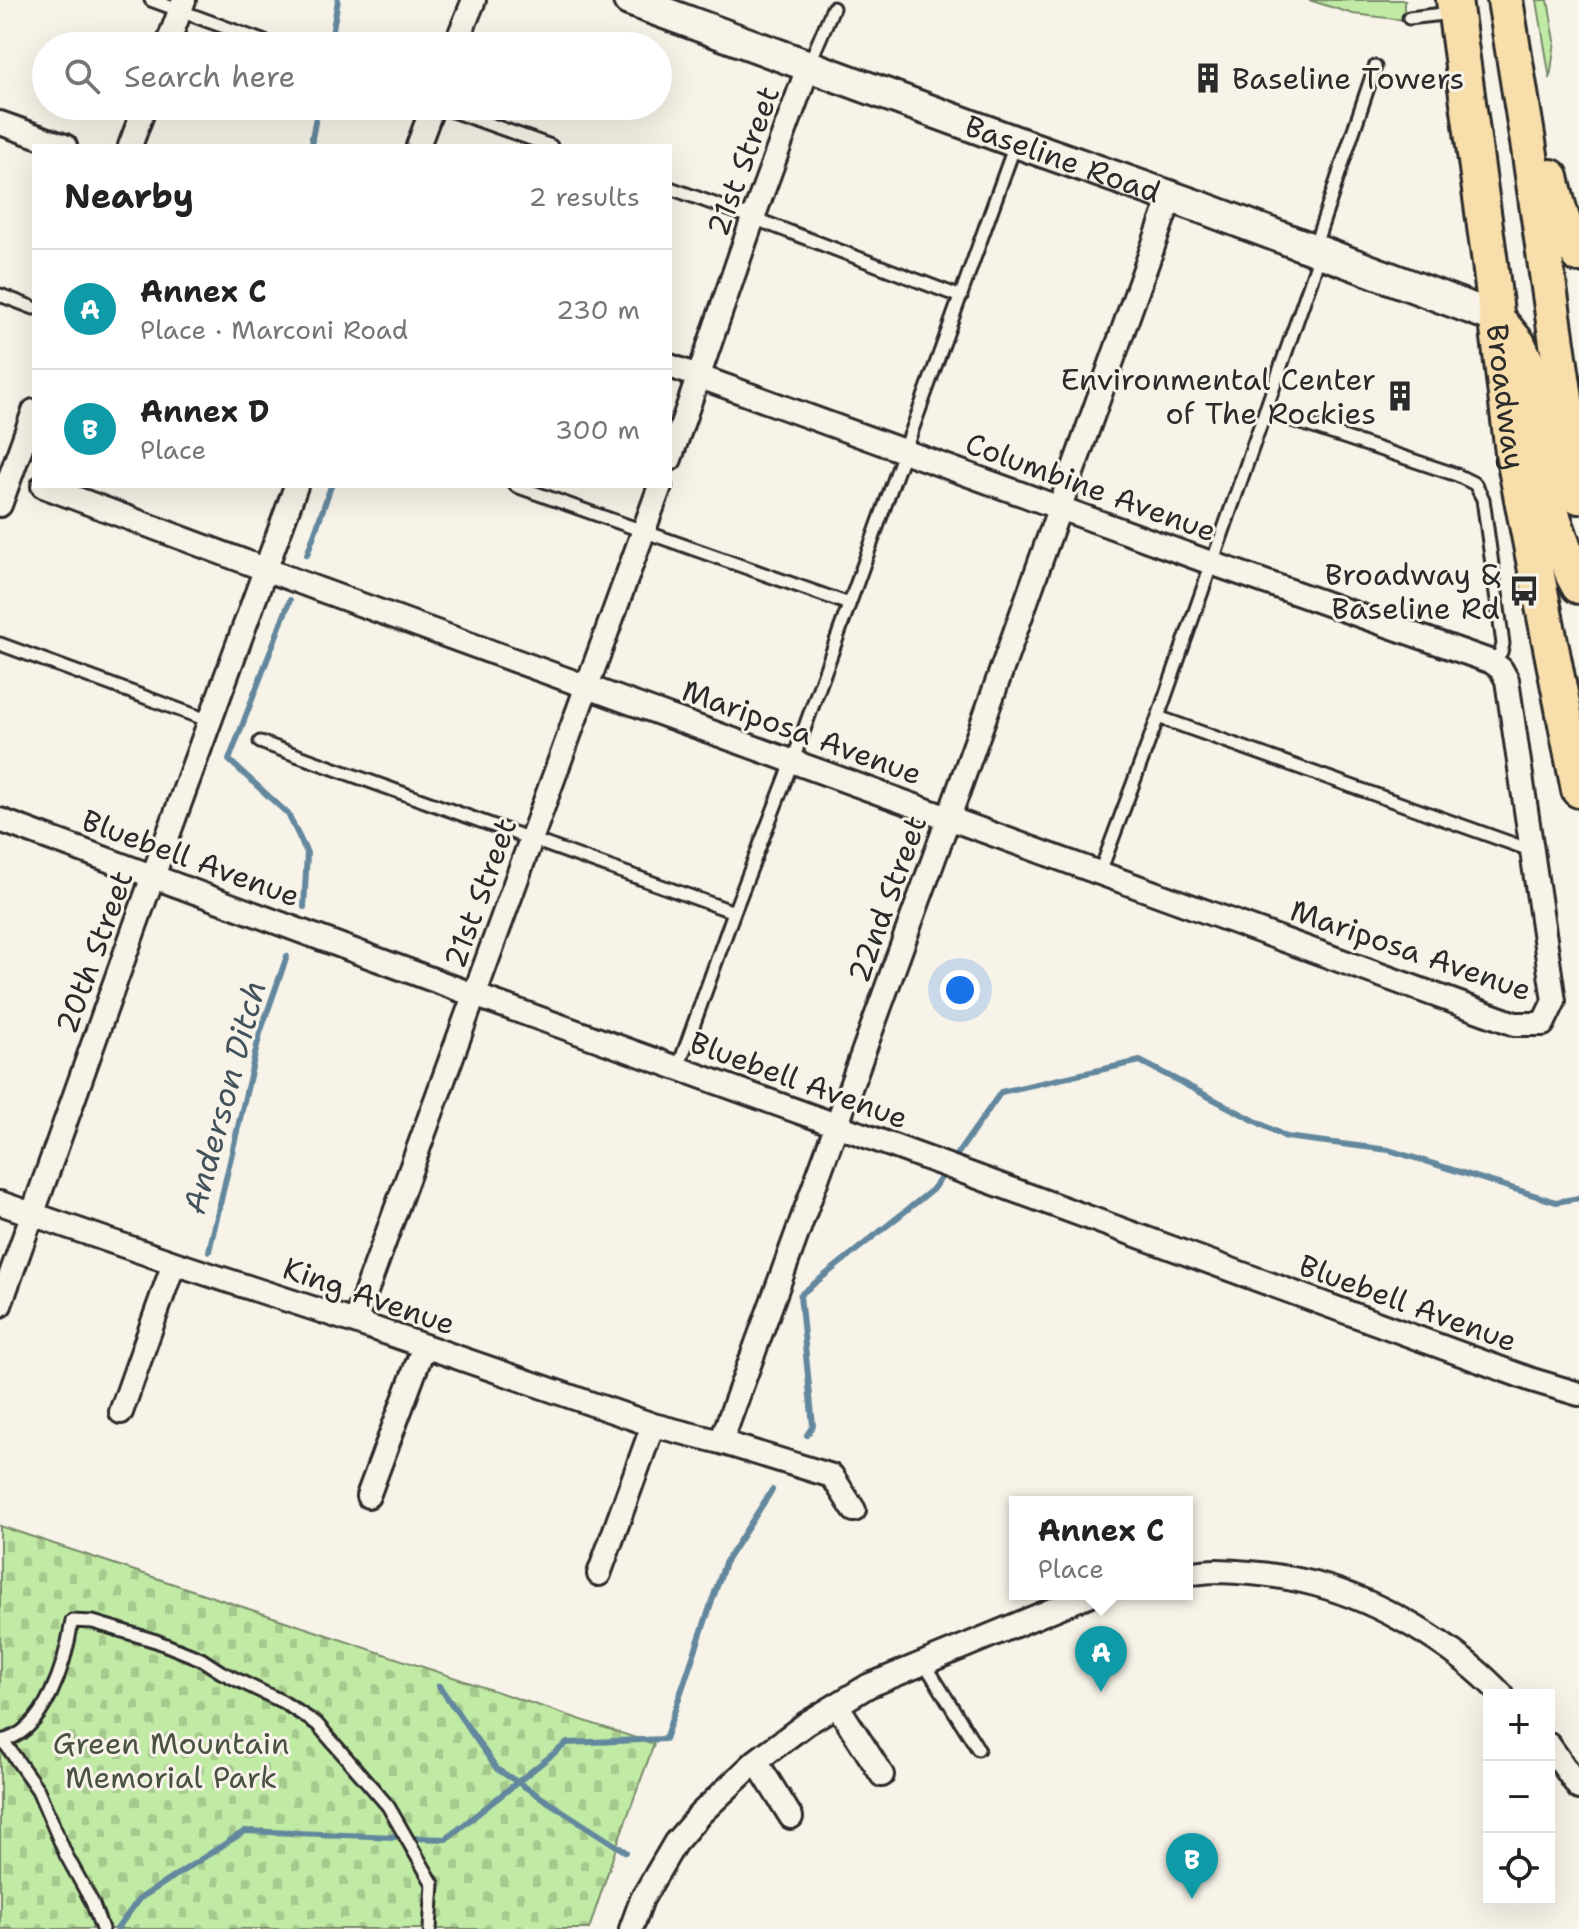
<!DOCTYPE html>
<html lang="en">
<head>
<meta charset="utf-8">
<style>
  :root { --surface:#fff; --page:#f6f6f6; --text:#222; --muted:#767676; --line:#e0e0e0; --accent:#2b2b2b }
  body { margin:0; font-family:"Shantell Sans",sans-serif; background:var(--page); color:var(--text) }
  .controls { position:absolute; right:24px; bottom:24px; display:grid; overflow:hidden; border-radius:0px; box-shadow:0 8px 32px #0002 }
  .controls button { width:72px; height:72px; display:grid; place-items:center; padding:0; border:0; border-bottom:2px solid var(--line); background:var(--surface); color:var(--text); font:40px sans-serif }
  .you { position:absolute; left:960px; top:990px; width:28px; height:28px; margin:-20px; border:6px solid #fff; border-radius:50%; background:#1a73e8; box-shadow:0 0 0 12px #1a73e833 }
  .badge { display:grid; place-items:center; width:52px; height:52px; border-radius:50%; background:var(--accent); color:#fff; font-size:26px; font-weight:700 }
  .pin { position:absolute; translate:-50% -66px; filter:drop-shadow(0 2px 4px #0008) }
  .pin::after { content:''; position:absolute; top:42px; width:28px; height:24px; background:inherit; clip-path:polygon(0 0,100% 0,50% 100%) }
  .popup { position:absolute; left:1009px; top:1496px; width:184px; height:104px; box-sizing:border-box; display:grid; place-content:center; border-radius:0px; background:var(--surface); filter:drop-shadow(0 2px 6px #0005); font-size:26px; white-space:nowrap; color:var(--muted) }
  .popup b { font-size:30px; color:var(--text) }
  .popup::after { content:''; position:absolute; left:50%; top:100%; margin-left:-16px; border:16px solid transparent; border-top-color:var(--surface) }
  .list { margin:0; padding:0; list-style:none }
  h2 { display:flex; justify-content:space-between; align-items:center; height:104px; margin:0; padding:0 32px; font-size:34px }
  h2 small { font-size:26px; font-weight:400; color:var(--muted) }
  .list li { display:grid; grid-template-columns:52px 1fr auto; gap:24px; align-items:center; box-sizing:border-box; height:120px; padding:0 32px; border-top:2px solid var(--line) }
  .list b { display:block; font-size:30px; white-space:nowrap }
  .list p { margin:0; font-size:26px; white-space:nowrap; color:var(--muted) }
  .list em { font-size:26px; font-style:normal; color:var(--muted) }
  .icon { flex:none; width:44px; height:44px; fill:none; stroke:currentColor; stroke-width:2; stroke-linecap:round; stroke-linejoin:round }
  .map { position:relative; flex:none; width:1579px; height:1929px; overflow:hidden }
  .search { position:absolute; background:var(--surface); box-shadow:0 8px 32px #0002; left:32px; top:32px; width:640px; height:88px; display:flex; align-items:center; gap:20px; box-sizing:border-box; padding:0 28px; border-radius:44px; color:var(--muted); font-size:30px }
  .panel { position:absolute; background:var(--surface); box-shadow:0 8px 32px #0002; left:32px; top:144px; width:640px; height:344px; border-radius:0px }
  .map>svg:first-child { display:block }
  .green { fill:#c1eaa5; stroke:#768a68; stroke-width:2 }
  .cemetery { fill:url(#cemetery-stones); stroke:#768a68; stroke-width:2 }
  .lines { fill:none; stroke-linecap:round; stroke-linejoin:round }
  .stream { stroke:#64889e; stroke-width:6 }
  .lane-casing { stroke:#2b2b2b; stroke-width:17 }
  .street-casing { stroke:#2b2b2b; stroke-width:28 }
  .secondary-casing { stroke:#2b2b2b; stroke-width:36 }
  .primary-casing { stroke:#2b2b2b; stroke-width:40 }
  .lane { stroke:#f7f3e8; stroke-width:11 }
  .street { stroke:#f7f3e8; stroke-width:22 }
  .secondary { stroke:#f7f3e8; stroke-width:30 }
  .primary { stroke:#f8deab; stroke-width:34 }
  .labels { text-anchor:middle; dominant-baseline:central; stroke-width:6; stroke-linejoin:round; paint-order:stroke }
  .poi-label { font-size:30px; fill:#2b2b2b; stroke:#f7f3e8; text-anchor:end }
  .street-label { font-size:30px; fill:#2b2b2b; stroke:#f7f3e8 }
  .park-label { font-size:30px; fill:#495143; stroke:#f7f3e8 }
  .water-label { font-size:32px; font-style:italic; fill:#43525b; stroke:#f7f3e8 }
</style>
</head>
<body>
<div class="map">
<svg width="1579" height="1929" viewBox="0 0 1579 1929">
  <defs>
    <pattern id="cemetery-stones" width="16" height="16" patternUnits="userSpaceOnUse" patternTransform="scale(2)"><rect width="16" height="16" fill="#c1eaa5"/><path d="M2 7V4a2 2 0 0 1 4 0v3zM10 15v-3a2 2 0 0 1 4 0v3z" fill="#a6c98e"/></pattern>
  </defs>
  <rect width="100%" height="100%" fill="#f7f3e8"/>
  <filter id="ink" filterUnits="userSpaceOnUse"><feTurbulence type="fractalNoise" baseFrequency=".0125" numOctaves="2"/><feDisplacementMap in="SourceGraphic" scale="16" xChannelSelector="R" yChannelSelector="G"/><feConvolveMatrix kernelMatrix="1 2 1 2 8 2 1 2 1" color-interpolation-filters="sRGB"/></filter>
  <g filter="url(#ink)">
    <!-- green -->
    <path class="green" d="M 1309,0 L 1406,0 L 1404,1 L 1404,20 L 1353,14 Z
      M 1537,0 L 1548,0 L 1555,41 L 1550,79 Z"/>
    <!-- cemetery -->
    <path class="cemetery" d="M 0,1526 L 654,1744 L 618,1842 L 589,1929 L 0,1929 Z"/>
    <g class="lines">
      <!-- stream -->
      <path class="stream" d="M 330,46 L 338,0
        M 313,146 L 312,138 L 318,106
        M 307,555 L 331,486
        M 290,600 L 229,760 L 288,814 L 307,853 L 304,907
        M 956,1156 L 1001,1092 L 1140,1061 L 1286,1137 L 1389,1150 L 1556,1202 L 1579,1198
        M 209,1251 L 260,1033 L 287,956
        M 807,1435 L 813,1426 L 800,1295 L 932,1190 L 941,1178
        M 439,1686 L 497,1769 L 626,1852
        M 416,1838 L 446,1839 L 567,1743 L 665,1739 L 725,1563 L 772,1490
        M 117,1929 L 139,1899 L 245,1831 L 395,1837"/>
      <!-- lane casing -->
      <g class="lane-casing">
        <path id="lane" d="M 151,0 L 276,46
          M 1409,18 L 1451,13
          M 809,64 L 833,8
          M 438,106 L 551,146
          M 670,188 L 753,218 L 961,297
          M 1314,248 L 1375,67
          M 0,295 L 34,308
          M 1265,411 L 1457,475 L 1475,484 L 1483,499 L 1503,644 L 1501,652 L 1492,662
          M 516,486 L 849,604
          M 0,644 L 210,721
          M 1158,717 L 1533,851
          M 260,742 L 734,912
          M 1100,872 L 1158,717 L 1321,252
          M 678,1068 L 734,912 L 793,760 L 1015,145
          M 925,1664 L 978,1749
          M 0,1741 C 46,1734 66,1660 72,1621 L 93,1622 L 156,1641 L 201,1659 L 221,1672 L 283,1702 L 317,1724 L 388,1806 L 433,1884 L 430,1929
          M 4,1742 L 38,1790 L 66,1855 L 92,1902 L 102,1929"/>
      </g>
      <!-- street casing -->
      <g class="street-casing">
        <path id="street" d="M 167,46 L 184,0
          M 455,46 L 474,0
          M 0,123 L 65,146
          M 130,146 L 145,106
          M 418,146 L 433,106
          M 670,459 L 753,218 L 809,65
          M 43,486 L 318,589 L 1515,1024 L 1543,1024 L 1554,1001 L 1507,680 L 1501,669 L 1492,662 L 1211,563 L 670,366
          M 0,505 L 34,411
          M 0,820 L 474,995 L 836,1125 L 1532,1380 L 1579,1394
          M 0,1203 L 174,1263 L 355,1322 L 653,1425 L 721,1442 L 832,1476 L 854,1510
          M 0,1305 L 153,876 L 296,486
          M 355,1322 L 660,486
          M 121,1412 L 174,1263
          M 721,1442 L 949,817 L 1171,196
          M 368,1496 L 424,1346
          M 1187,1573 C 1197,1573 1207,1571 1217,1571 C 1248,1572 1285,1576 1315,1584 C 1380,1601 1456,1646 1502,1695
          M 599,1574 L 653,1425
          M 837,1705 L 882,1775
          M 1549,1745 L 1579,1788
          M 756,1761 L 791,1817
          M 631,1929 L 642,1899 L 675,1843 L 700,1814 L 756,1761 L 807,1723 L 868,1686 L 1091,1594"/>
      </g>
      <!-- secondary casing -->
      <g class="secondary-casing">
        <g id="secondary">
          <path id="s1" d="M 629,0 L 1016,142 L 1203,208 L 1497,318"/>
        </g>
      </g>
      <!-- primary casing -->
      <g class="primary-casing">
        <g id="primary">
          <path id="s2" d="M 1454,0 L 1490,263 L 1513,453 L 1579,790"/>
          <path d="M 1505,0 L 1529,148 L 1579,496"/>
          <path d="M 1551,177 C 1557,204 1564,232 1579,255"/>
          <path d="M 1502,325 L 1518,344 L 1529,368 L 1553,517 L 1573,575 L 1579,586"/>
        </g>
      </g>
      <!-- lane -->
      <use href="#lane" class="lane"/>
      <!-- street -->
      <use href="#street" class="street"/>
      <!-- secondary -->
      <use href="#secondary" class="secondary"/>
      <!-- primary -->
      <use href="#primary" class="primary"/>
    </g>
  </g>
  <!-- icons -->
  <defs>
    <g id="building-bare" transform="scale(2.4)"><path d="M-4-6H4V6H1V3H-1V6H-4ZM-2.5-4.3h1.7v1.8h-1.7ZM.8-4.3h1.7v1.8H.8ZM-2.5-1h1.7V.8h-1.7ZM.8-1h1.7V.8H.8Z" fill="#2b2b2b" stroke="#f7f3e8" stroke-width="2.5" paint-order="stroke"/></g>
    <g id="bus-bare" transform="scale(2.4)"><path d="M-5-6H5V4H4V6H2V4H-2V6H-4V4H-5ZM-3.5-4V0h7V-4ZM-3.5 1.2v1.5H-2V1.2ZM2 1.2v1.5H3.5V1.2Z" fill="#2b2b2b" stroke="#f7f3e8" stroke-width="2.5" paint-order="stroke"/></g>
  </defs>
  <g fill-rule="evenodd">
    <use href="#building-bare" x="1208" y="78"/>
    <use href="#building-bare" x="1400" y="396"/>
    <use href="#bus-bare" x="1524" y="591"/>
  </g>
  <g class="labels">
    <!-- poi labels -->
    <g class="poi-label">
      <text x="1232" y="78" text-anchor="start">Baseline Towers</text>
      <text x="1376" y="379">Environmental Center<tspan x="1376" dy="34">of The Rockies</tspan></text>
      <text x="1500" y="574">Broadway &amp;<tspan x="1500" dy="34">Baseline Rd</tspan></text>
    </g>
    <!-- street labels -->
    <g class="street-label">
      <text stroke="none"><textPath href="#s1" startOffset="462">Baseline Road</textPath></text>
      <text transform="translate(743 161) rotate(-70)">21st Street</text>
      <text stroke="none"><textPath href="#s2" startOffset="400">Broadway</textPath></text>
      <text transform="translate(1091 487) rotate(20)">Columbine Avenue</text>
      <text transform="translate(802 732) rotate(20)">Mariposa Avenue</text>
      <text transform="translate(191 858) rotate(20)">Bluebell Avenue</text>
      <text transform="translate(480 893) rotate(-70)">21st Street</text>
      <text transform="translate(887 899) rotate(-70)">22nd Street</text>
      <text transform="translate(1411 950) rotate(19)">Mariposa Avenue</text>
      <text transform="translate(94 952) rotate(-70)">20th Street</text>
      <text transform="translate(799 1080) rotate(20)">Bluebell Avenue</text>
      <text transform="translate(369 1296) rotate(19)">King Avenue</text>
      <text transform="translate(1408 1303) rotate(20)">Bluebell Avenue</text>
    </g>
    <!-- park labels -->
    <g class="park-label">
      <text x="171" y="1743">Green Mountain<tspan x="171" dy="34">Memorial Park</tspan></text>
    </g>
    <!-- water labels -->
    <g class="water-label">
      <text transform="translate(224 1097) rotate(-75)">Anderson Ditch</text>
    </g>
  </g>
</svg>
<div class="controls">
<button>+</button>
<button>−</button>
<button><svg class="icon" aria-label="locate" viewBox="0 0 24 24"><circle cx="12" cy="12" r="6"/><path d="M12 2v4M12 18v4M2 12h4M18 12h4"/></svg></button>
</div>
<div class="you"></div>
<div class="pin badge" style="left:1101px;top:1692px;background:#0f9aa8">A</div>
<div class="popup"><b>Annex C</b>Place</div>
<div class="pin badge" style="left:1192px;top:1899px;background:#0f9aa8">B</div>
<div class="search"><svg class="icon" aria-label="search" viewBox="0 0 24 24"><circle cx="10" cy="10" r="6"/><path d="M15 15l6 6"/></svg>Search here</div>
<section class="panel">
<h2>Nearby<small>2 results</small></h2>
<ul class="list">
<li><span class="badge" style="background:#0f9aa8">A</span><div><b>Annex C</b><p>Place · Marconi Road</p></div><em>230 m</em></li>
<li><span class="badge" style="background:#0f9aa8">B</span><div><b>Annex D</b><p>Place</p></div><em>300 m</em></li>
</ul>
</section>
</div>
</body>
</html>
